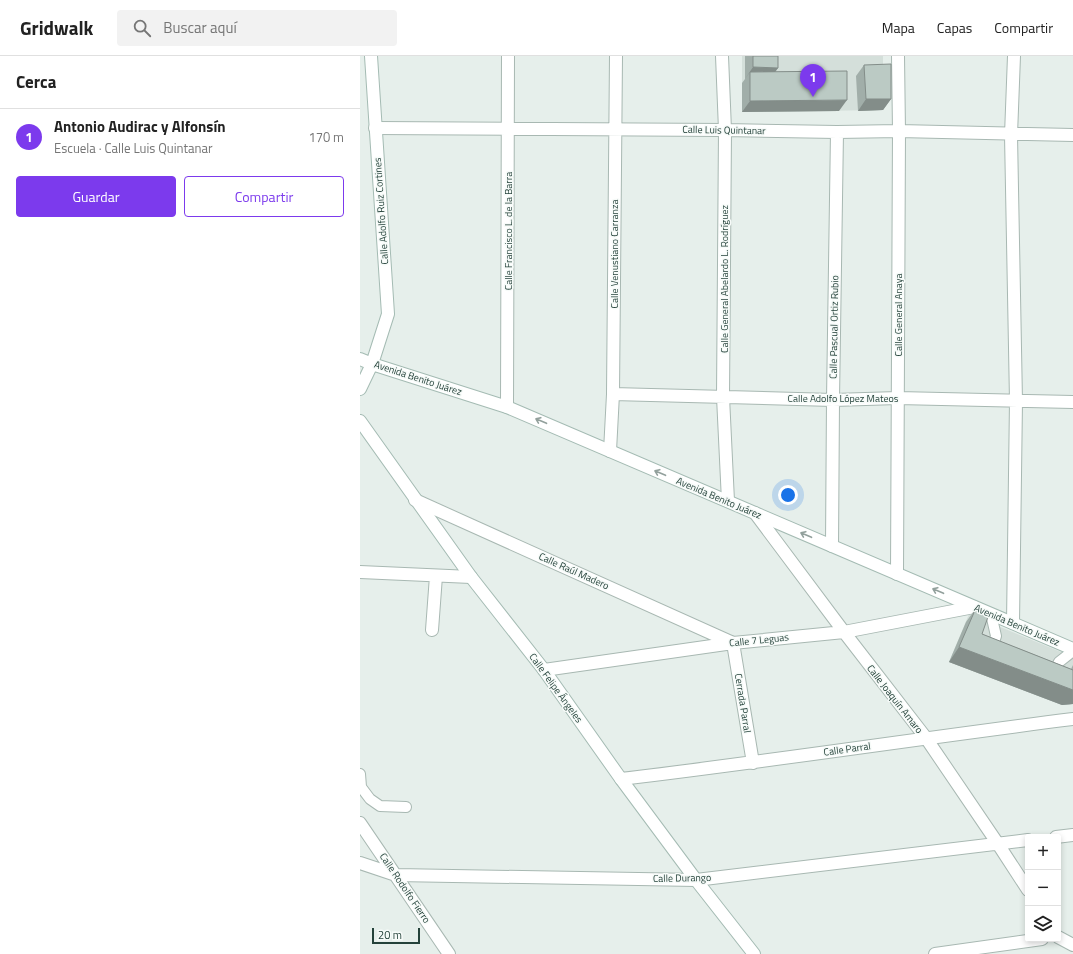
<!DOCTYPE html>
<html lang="es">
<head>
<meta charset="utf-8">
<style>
  :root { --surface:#fff; --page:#f2f2f2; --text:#222; --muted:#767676; --line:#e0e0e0; --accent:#7c3aed }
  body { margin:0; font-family:"Titillium Web",sans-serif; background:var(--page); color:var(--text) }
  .controls { position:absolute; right:12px; bottom:12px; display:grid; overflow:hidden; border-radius:4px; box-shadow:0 2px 6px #0003 }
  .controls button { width:36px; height:36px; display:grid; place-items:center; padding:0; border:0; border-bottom:1px solid var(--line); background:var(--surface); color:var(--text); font:20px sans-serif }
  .scale { position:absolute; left:12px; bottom:10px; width:48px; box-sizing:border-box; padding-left:4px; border:2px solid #24423a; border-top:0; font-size:11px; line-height:14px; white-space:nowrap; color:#24423a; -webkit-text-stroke:3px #f7fbf9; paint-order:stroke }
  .you { position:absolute; left:428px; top:439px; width:14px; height:14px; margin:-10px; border:3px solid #fff; border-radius:50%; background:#1a73e8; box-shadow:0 0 0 6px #1a73e833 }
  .badge { display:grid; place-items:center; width:26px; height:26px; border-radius:50%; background:var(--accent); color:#fff; font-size:13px; font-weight:700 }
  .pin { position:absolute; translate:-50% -33px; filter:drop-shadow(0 1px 2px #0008) }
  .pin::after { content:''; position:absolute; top:21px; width:14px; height:12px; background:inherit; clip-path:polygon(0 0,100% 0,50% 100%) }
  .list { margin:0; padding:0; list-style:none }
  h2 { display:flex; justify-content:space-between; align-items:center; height:52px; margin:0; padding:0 16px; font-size:17px }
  h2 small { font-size:13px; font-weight:400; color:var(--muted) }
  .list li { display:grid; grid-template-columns:26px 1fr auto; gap:12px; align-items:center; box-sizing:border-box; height:56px; padding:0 16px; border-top:1px solid var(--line) }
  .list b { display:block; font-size:15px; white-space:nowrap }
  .list p { margin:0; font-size:13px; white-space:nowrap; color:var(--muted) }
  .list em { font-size:13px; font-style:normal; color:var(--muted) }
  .actions { display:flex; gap:8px; padding:12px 16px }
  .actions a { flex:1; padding:9px 0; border:1px solid var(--accent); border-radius:4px; text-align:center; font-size:14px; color:var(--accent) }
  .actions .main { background:var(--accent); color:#fff }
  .icon { flex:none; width:22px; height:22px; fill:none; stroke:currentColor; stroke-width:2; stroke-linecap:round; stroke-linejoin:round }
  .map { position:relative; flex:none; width:713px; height:898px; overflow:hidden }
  header { display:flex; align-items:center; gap:24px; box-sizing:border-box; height:56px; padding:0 20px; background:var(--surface); border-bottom:1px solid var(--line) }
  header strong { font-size:19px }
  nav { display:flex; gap:22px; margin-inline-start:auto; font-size:14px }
  .search { width:280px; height:36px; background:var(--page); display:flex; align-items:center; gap:10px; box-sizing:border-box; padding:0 14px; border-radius:4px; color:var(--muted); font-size:15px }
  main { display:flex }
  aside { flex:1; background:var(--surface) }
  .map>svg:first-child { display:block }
  .built { fill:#d4dfda }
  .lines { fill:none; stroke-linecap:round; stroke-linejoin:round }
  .lane-casing { stroke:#a8b8b2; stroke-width:12 }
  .street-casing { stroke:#a8b8b2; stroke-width:14 }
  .secondary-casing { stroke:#a4bbb3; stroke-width:14 }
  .lane { stroke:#fff; stroke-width:10 }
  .street { stroke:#fff; stroke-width:12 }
  .secondary { stroke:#fff; stroke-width:12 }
  .wall { fill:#a1aea9 }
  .shaded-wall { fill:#838d89 }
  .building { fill:#bbcac4; stroke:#838d89 }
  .oneway { stroke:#92a09c }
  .labels { text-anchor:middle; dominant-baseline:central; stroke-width:3; stroke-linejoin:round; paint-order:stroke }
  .street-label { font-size:10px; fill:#24423a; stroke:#f7fbf9 }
</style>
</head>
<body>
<header>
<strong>Gridwalk</strong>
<div class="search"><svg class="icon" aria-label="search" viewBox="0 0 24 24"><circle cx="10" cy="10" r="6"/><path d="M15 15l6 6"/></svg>Buscar aquí</div>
<nav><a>Mapa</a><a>Capas</a><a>Compartir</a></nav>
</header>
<main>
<aside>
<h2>Cerca<small></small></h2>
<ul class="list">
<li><span class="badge">1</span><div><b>Antonio Audirac y Alfonsín</b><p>Escuela · Calle Luis Quintanar</p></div><em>170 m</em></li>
</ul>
<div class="actions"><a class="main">Guardar</a><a>Compartir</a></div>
</aside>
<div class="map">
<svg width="713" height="898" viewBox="0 0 713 898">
  <rect width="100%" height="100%" fill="#e6efeb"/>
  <!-- built -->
  <path class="built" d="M 382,0 L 523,0 L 523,54 L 382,56 Z
    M 609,558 L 713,601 L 713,648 L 702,649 L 589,606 Z"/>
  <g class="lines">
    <!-- lane casing -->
    <g class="lane-casing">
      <path id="lane" d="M 631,558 L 636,580 L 633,589 L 639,591
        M 689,612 L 695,614 L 699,606 L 713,595
        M 0,718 L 1,731 L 10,743 L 20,750 L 46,751"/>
    </g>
    <!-- street casing -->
    <g class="street-casing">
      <path id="street" d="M 362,0 L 365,74 L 363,341 L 368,445
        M 15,72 L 365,74 L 477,76 L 539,75 L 713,79
        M 253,338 L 473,344 L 538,342 L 713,346
        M 147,351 L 148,0
        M 250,395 L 253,338 L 256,0
        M 55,444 L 373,587 L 393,707
        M 395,457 L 484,576 L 566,682 L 638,788 L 668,834
        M 472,490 L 473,344 L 477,76
        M 0,516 L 111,521
        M 537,518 L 539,75 L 538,0
        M 653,567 L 656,345 L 651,79 L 654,0
        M 72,574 L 76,520
        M 184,614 L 373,587 L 484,576 L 614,551
        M 261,723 C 412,705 562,682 713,663
        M 0,767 L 89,898
        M 696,781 L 713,779
        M 0,807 L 36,819 L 336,824 L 668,784
        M 698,881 L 713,889
        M 575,898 L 682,883"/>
    </g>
    <!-- secondary casing -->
    <g class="secondary-casing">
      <path id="secondary" d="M 0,303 L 12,308 L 147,351 L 713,593
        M 0,333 L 12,308 L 28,258 L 11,0
        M 0,365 L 111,521 L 184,614 L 261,723 L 336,824 L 394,898"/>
    </g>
    <!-- lane -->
    <use href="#lane" class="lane"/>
    <!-- street -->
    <use href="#street" class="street"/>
    <!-- secondary -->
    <use href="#secondary" class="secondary"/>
  </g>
  <!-- wall -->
  <path class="wall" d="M 385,0 L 418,0 L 418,12 L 415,16 L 479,55 L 382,56 L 382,27 L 385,23 Z
    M 504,9 L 531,43 L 523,54 L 498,55 L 496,20 Z
    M 616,552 L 622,578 L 711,613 L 713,609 L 713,648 L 702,649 L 589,606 L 606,566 Z"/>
  <!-- shaded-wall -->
  <path class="shaded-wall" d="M 393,11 L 418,12 L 410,23 L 390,16 L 385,23 Z
    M 506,43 L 531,43 L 523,54 L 498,55 Z
    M 487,44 L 479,55 L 382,56 L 390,45 Z
    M 599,591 L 713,634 L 713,648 L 702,649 L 589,606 Z"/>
  <!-- building -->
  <path class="building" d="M 393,0 L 418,0 L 418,12 L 393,11 Z
    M 531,8 L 531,43 L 506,43 L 504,9 Z
    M 487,15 L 487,44 L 390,45 L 390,16 Z
    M 616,552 L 629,558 L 622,578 L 713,614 L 713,634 L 599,591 Z"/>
  <!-- one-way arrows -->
  <defs><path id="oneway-shaft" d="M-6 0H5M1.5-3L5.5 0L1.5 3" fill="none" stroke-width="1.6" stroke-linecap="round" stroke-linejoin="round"/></defs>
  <g class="oneway">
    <use href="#oneway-shaft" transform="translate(181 365) rotate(-157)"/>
    <use href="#oneway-shaft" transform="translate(300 417) rotate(-157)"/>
    <use href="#oneway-shaft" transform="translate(446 479) rotate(-157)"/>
    <use href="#oneway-shaft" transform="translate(578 535) rotate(-157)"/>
  </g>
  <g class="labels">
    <!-- street labels -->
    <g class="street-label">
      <text transform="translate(364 74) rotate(1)">Calle Luis Quintanar</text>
      <text transform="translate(21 155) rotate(-94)">Calle Adolfo Ruiz Cortines</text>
      <text transform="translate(148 175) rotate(-90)">Calle Francisco L. de la Barra</text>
      <text transform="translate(254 198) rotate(-90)">Calle Venustiano Carranza</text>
      <text transform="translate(364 223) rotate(-90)">Calle General Abelardo L. Rodríguez</text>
      <text transform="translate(538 259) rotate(-90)">Calle General Anaya</text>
      <text transform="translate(474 271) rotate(-89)">Calle Pascual Ortiz Rubio</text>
      <text transform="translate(58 322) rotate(18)">Avenida Benito Juárez</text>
      <text x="483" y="342">Calle Adolfo López Mateos</text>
      <text transform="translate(359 442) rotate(23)">Avenida Benito Juárez</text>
      <text transform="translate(214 515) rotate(24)">Calle Raúl Madero</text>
      <text transform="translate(657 569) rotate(23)">Avenida Benito Juárez</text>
      <text transform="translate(399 584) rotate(-6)">Calle 7 Leguas</text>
      <text transform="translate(196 632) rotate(54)">Calle Felipe Ángeles</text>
      <text transform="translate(535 643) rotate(52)">Calle Joaquín Amaro</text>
      <text transform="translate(383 647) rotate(81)">Cerrada Parral</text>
      <text transform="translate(487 693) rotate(-8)">Calle Parral</text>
      <text transform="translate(322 822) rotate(-1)">Calle Durango</text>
      <text transform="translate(45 832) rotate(56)">Calle Rodolfo Fierro</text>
    </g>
  </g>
</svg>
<div class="controls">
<button>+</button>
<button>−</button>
<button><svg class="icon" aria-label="layers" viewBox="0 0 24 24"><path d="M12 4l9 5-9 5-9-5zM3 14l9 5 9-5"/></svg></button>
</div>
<div class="scale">20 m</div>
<div class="you"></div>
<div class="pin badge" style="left:453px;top:41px">1</div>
</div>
</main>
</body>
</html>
